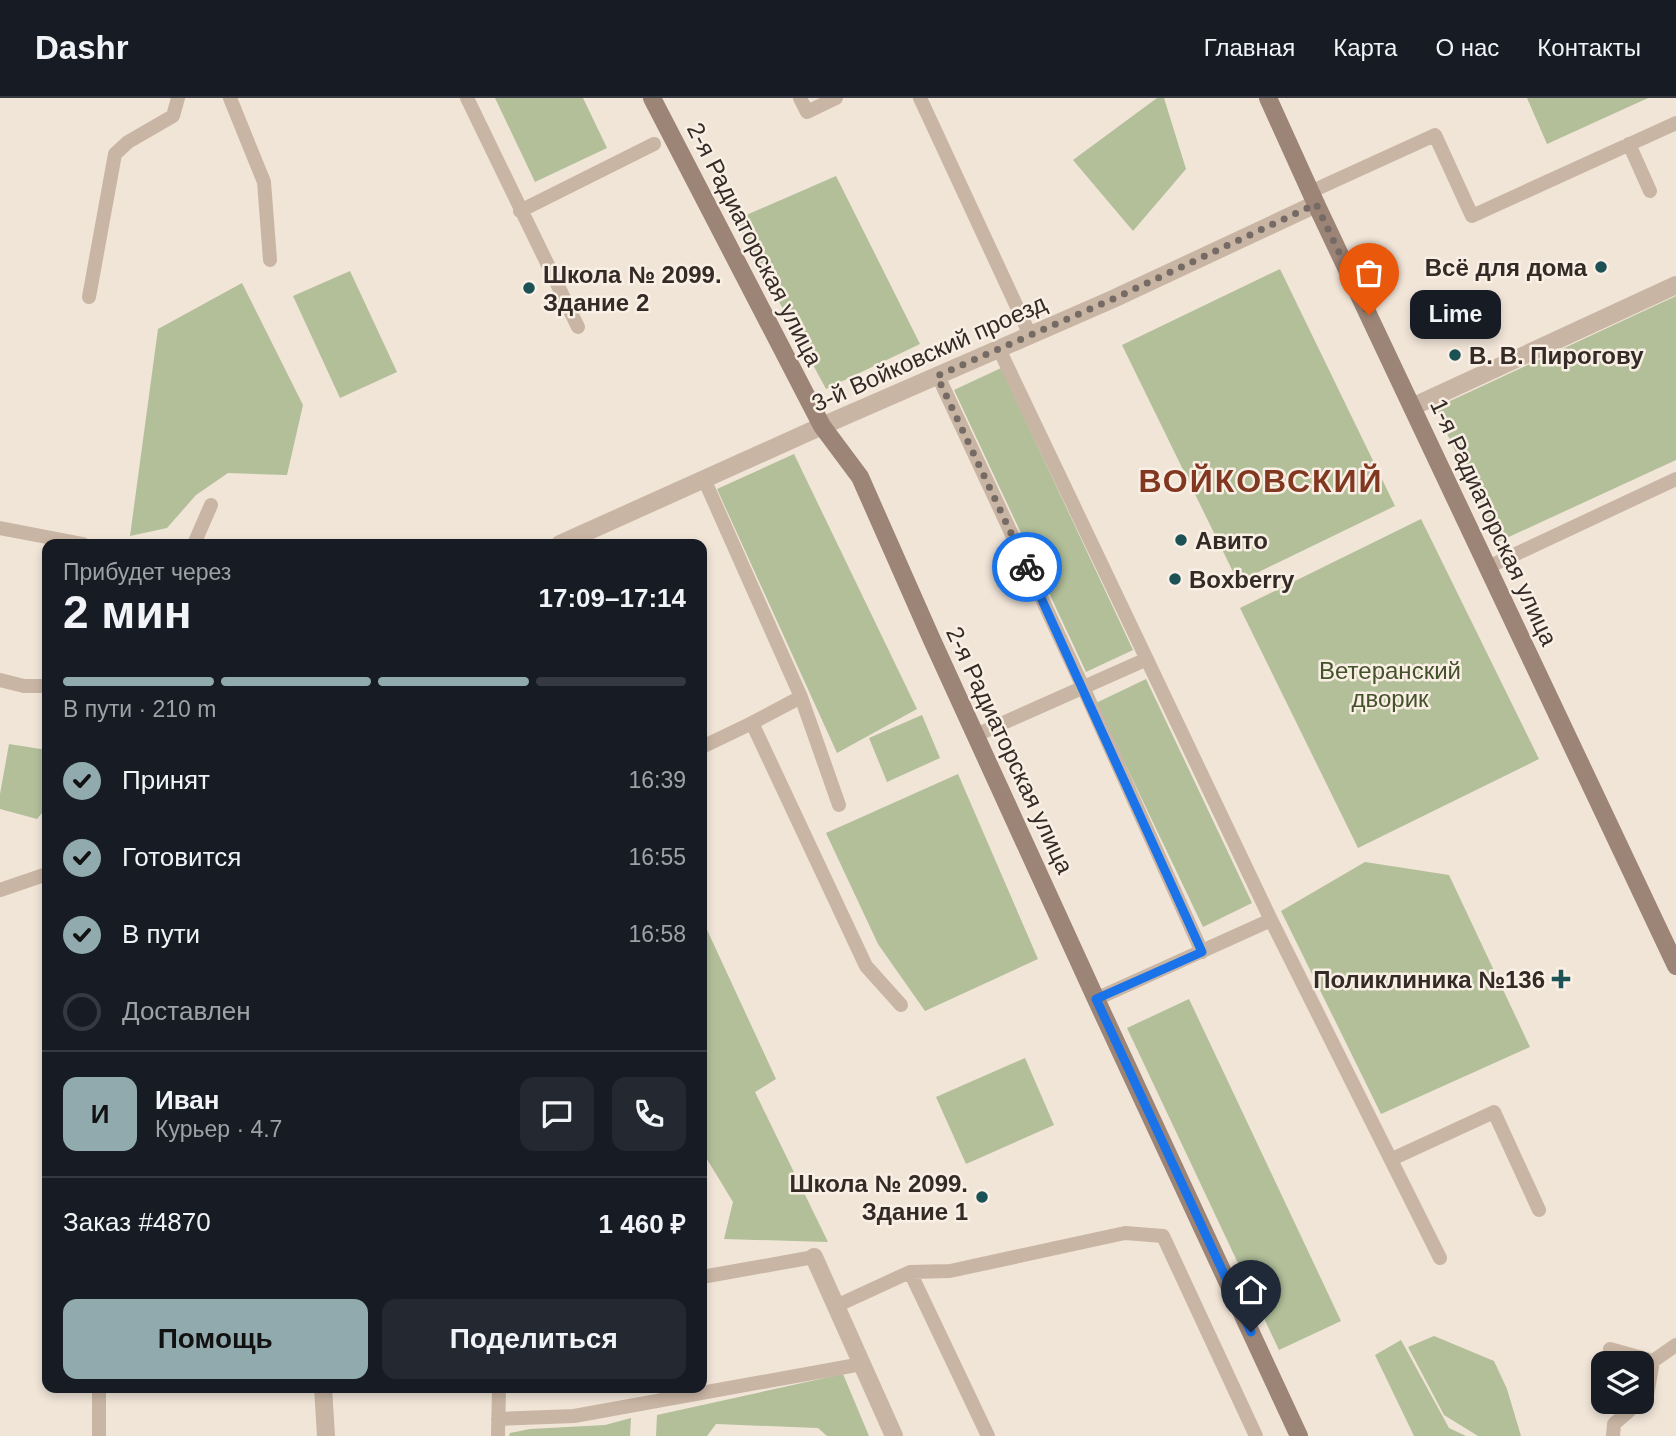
<!DOCTYPE html>
<html lang="ru">
<head>
<meta charset="utf-8">
<style>
	body { margin:0; font-family:Helvetica,sans-serif; background:#242831; color:#f1f3f6; height:100vh; display:flex; flex-direction:column; font-size:26px; white-space:nowrap }
	* { box-sizing:border-box; margin:0 }
	p { font-size:23px; color:#9ea1a6 }
	.icon { flex:none; width:38px; height:38px; fill:none; stroke:currentColor; stroke-width:2; stroke-linecap:round; stroke-linejoin:round }
	.map { position:relative; flex:1; overflow:hidden }
	.panel { position:absolute; left:42px; top:441px; width:665px; height:854px; display:flex; flex-direction:column; background:#171b24; border-radius:14px; box-shadow:0 4px 10px #0003 }
	.panel>* { flex:none }
	.controls { position:absolute; left:1591px; top:1253px; display:grid; gap:14px }
	.controls a { display:grid; place-items:center; width:63px; height:63px; border-radius:14px; background:#171b24; box-shadow:0 4px 10px #0003; font-size:35px }
	.pin { position:absolute; display:grid; place-items:center; width:60px; height:60px; color:#fff; margin:-72px -30px; border-radius:50% 50% 50% 0; rotate:-45deg; box-shadow:0 0 7px #0007 }
	.pin .icon { rotate:45deg }
	.courier { position:absolute; display:grid; place-items:center; width:70px; height:70px; margin:-35px; border:5px solid #1a73e8; border-radius:50%; background:#fff; color:#222; box-shadow:0 2px 9px #0007 }
	.bubble { position:absolute; height:49px; border-radius:14px; background:#171b24; box-shadow:0 4px 10px #0003; font-size:23px; font-weight:700; line-height:49px; text-align:center }
	.headline em { font-style:normal; font-weight:700 }
	.headline div { display:flex; flex-direction:column-reverse }
	.headline { display:flex; align-items:center; justify-content:space-between; height:119px; padding:0 21px }
	h1 { font-size:46px; font-weight:700; line-height:52px }
	.bar { display:grid; grid-template-columns:repeat(4,1fr); gap:10px 7px; align-content:center; height:84px; padding:0 21px }
	.bar i { height:9px; border-radius:5px; background:#363941 }
	.bar .selected { background:#91aaae }
	.bar p { grid-column:span 4 }
	.line { display:flex; align-items:center; gap:18px; padding:0 21px; border-top:2px solid #363941 }
	.line div { flex:1 }
	.round { display:grid; place-items:center; flex:none; width:74px; height:74px; border-radius:14px; background:#242831 }
	ol { padding:0 21px; list-style:none }
	li { display:flex; align-items:center; gap:21px; height:77px }
	li p { margin-inline-start:auto }
	li .icon { padding:7px; border-radius:50%; background:#91aaae; color:#111; stroke-width:4 }
	li:last-child { color:#9ea1a6 }
	li i { width:38px; height:38px; border:4px solid #363941; border-radius:50% }
	.button { display:flex; gap:14px; margin-top:auto; padding:14px 21px }
	.button a { flex:1; height:80px; border-radius:14px; background:#91aaae; color:#111; font-size:28px; font-weight:700; line-height:80px; text-align:center }
	.button a+a { background:#242831; color:#f1f3f6 }
	header { display:flex; align-items:center; gap:42px; box-sizing:border-box; height:98px; padding:0 35px; background:#171b24; border-bottom:2px solid #363941 }
	header strong { font-size:33px }
	nav { display:flex; gap:38px; margin-inline-start:auto; font-size:24px }
	.map>svg:first-child { display:block }
</style>
</head>
<body>
<header>
<strong>Dashr</strong>
<nav><a>Главная</a><a>Карта</a><a>О нас</a><a>Контакты</a></nav>
</header>
<div class="map">
<svg width="1676" height="1338" viewBox="0 0 1676 1338">
	<rect width="100%" height="100%" fill="#f1e5d8"/>
	<path fill="#b2bf99" d="M 495,0 L 583,0 L 607,50 L 535,84 Z
		M 1157,0 L 1164,0 L 1186,71 L 1133,133 L 1073,62 Z
		M 1527,0 L 1648,0 L 1547,46 Z
		M 836,78 L 920,246 L 826,291 L 735,122 Z
		M 1280,171 L 1395,408 L 1238,484 L 1122,247 Z
		M 350,173 L 397,274 L 340,300 L 293,198 Z
		M 242,185 L 303,307 L 287,377 L 228,375 L 196,397 L 167,430 L 130,438 L 158,231 Z
		M 1676,198 L 1676,362 L 1498,444 L 1435,310 Z
		M 1001,270 L 1133,552 L 1086,574 L 954,292 Z
		M 794,356 L 917,611 L 837,655 L 717,391 Z
		M 1421,421 L 1539,661 L 1358,750 L 1240,510 Z
		M 1146,581 L 1252,805 L 1203,829 L 1096,605 Z
		M 922,617 L 940,660 L 887,684 L 869,640 Z
		M 9,646 L 47,652 L 47,709 L 37,721 L 0,711 L 0,696 Z
		M 958,676 L 1038,861 L 925,913 L 878,846 L 826,735 Z
		M 1365,764 L 1449,777 L 1530,949 L 1381,1016 L 1281,813 Z
		M 702,821 L 776,981 L 755,994 L 828,1144 L 724,1141 L 733,1104 L 702,1053 Z
		M 1189,901 L 1341,1223 L 1279,1252 L 1127,930 Z
		M 1025,960 L 1054,1027 L 966,1066 L 936,999 Z
		M 1434,1238 L 1494,1263 L 1507,1291 L 1521,1338 L 1478,1338 L 1444,1317 L 1408,1249 Z
		M 1401,1242 L 1449,1330 L 1466,1338 L 1414,1338 L 1375,1257 Z
		M 843,1276 L 869,1338 L 827,1338 L 818,1330 L 716,1326 L 707,1338 L 656,1338 L 657,1317 Z
		M 631,1320 L 630,1338 L 509,1338 L 510,1335 L 530,1331 L 605,1327 Z"/>
	<g fill="none" stroke-linecap="round" stroke-linejoin="round">
		<path stroke="#c9b5a4" stroke-width="14" d="M 230,0 L 264,84 L 270,162
			M 467,0 L 578,229
			M 800,0 L 807,14 L 836,0
			M 920,0 L 1030,237
			M 1629,46 L 1650,93
			M 1310,94 L 1435,37 L 1472,118 L 1676,25
			M 520,113 L 654,46
			M 89,199 L 115,56 L 128,44 L 173,18 L 178,0
			M 999,251 L 1271,822
			M 938,278 L 1083,589 L 1202,854
			M 704,381 L 801,599 L 752,625 L 866,868 L 901,907
			M 0,430 L 83,446
			M 194,446 L 211,407
			M 1488,469 L 1676,381
			M 0,582 L 24,588 L 47,588
			M 801,599 L 839,707
			M 976,637 L 1147,561
			M 702,649 L 752,625
			M 0,792 L 47,776
			M 1096,901 L 1271,822 L 1440,1160
			M 1392,1061 L 1494,1014 L 1539,1112
			M 910,1174 L 988,1338
			M 702,1179 L 814,1159
			M 836,1208 L 910,1174 L 950,1173 L 1125,1135 L 1163,1138 L 1256,1338
			M 1610,1251 L 1653,1263 L 1647,1297 L 1642,1302
			M 1653,1263 L 1676,1247
			M 99,1290 L 99,1338
			M 498,1321 L 574,1318 L 862,1266
			M 498,1338 L 499,1290
			M 1613,1338 L 1614,1326 L 1639,1304"/>
		<path stroke="#c9b5a4" stroke-width="18" d="M 1412,309 L 1676,187
			M 560,446 L 822,328 L 1113,201 L 1316,106
			M 814,1159 L 894,1338
			M 323,1290 L 326,1338"/>
		<path stroke="#9c8476" stroke-width="18" d="M 652,0 L 822,328 L 860,379 L 932,542 L 1096,901 L 1299,1338
			M 1268,0 L 1316,106 L 1676,868"/>
	</g>
	<g fill="none" stroke-linecap="round" stroke-linejoin="round">
		<path stroke="#766b64" stroke-width="7" stroke-dasharray="0 12.6" d="M 1027,469 L 937,278 L 1113,201 L 1316,106 L 1369,217"/>
		<path stroke="#1a73e8" stroke-width="9" d="M 1027,469 L 1202,854 L 1096,901 L 1251,1234"/>
	</g>
	<g fill="#1c5155" stroke="#f9efe4" stroke-width="2.5">
		<circle cx="1601" cy="169" r="7"/>
		<circle cx="529" cy="190" r="7"/>
		<circle cx="1455" cy="257" r="7"/>
		<circle cx="1181" cy="442" r="7"/>
		<circle cx="1175" cy="481" r="7"/>
		<path d="M1557.5 870.5h7v7h7v7h-7v7h-7v-7h-7v-7h7z"/>
		<circle cx="982" cy="1099" r="7"/>
	</g>
	<g text-anchor="middle" dominant-baseline="central" stroke-width="5" stroke-linejoin="round" paint-order="stroke">
		<g font-size="24" fill="#342a26" stroke="#f9efe4">
			<text transform="translate(755 146) rotate(63)">2-я Радиаторская улица</text>
			<text transform="translate(929 255) rotate(-24)">3-й Войковский проезд</text>
			<text transform="translate(1494 424) rotate(65)">1-я Радиаторская улица</text>
			<text transform="translate(1010 652) rotate(65)">2-я Радиаторская улица</text>
		</g>
		<g font-size="24" font-weight="bold" fill="#342a26" stroke="#f9efe4" text-anchor="start">
			<text x="1587" y="169" text-anchor="end">Всё для дома</text>
			<text x="543" y="176">Школа № 2099.<tspan x="543" dy="28">Здание 2</tspan></text>
			<text x="1469" y="257">В. В. Пирогову</text>
			<text x="1195" y="442">Авито</text>
			<text x="1189" y="481">Boxberry</text>
			<text x="1545" y="881" text-anchor="end">Поликлиника №136</text>
			<text x="968" y="1085" text-anchor="end">Школа № 2099.<tspan x="968" dy="28">Здание 1</tspan></text>
		</g>
		<g font-size="24" fill="#43522a" stroke="#f9efe4">
			<text x="1390" y="572">Ветеранский<tspan x="1390" dy="28">дворик</tspan></text>
		</g>
		<g font-size="32" font-weight="bold" letter-spacing="2" fill="#823720" stroke="#f9efe4">
			<text x="1261" y="383">ВОЙКОВСКИЙ</text>
		</g>
	</g>
</svg>
<div class="controls">
<a><svg class="icon" aria-label="layers" viewBox="0 0 24 24"><path d="M12 4l9 5-9 5-9-5zM3 14l9 5 9-5"/></svg></a>
</div>
<div class="pin" style="left:1369px;top:217px;background:#ea580c"><svg class="icon" aria-label="bag" viewBox="0 0 24 24"><path d="M5 8h14l-1 12H6zM9 8a3 3 0 0 1 6 0"/></svg></div>
<div class="pin" style="left:1251px;top:1234px;background:#1f2937"><svg class="icon" aria-label="home" viewBox="0 0 24 24"><path d="M3 11l9-7 9 7M6 9v11h12V9"/></svg></div>
<div class="courier" style="left:1027px;top:469px"><svg class="icon" aria-label="bike" viewBox="0 0 24 24"><circle cx="6" cy="16" r="4"/><circle cx="18" cy="16" r="4"/><path d="M6 16l4-8h5l3 8M10 8l3 8H6M13 5h3"/></svg></div>
<div class="bubble" style="left:1410px;top:192px;width:91px">Lime</div>
<section class="panel">
<div class="headline"><div><h1>2 мин</h1><p>Прибудет через</p></div><em>17:09–17:14</em></div>
<div class="bar"><i class="selected"></i><i class="selected"></i><i class="selected"></i><i></i><p>В пути · 210 m</p></div>
<ol>
<li><svg class="icon" aria-label="check" viewBox="0 0 24 24"><path d="M5 12l5 5 9-10"/></svg>Принят<p>16:39</p></li>
<li><svg class="icon" aria-label="check" viewBox="0 0 24 24"><path d="M5 12l5 5 9-10"/></svg>Готовится<p>16:55</p></li>
<li><svg class="icon" aria-label="check" viewBox="0 0 24 24"><path d="M5 12l5 5 9-10"/></svg>В пути<p>16:58</p></li>
<li><i></i>Доставлен</li>
</ol>
<div class="line" style="height:126px"><b class="round" style="background:#91aaae;color:#111">И</b><div><b>Иван</b><p>Курьер · 4.7</p></div><a class="round"><svg class="icon" aria-label="chat" viewBox="0 0 24 24"><path d="M4 5h16v11H9l-5 4z"/></svg></a><a class="round"><svg class="icon" aria-label="phone" viewBox="0 0 24 24"><path d="M5 4h4l2 5-3 2q2 4 5 5l2-3 5 2v4C11 20 4 13 5 4z"/></svg></a></div>
<div class="line" style="height:91px"><div>Заказ #4870</div><b>1 460 ₽</b></div>
<div class="button"><a>Помощь</a><a>Поделиться</a></div>
</section>
</div>
</body>
</html>
